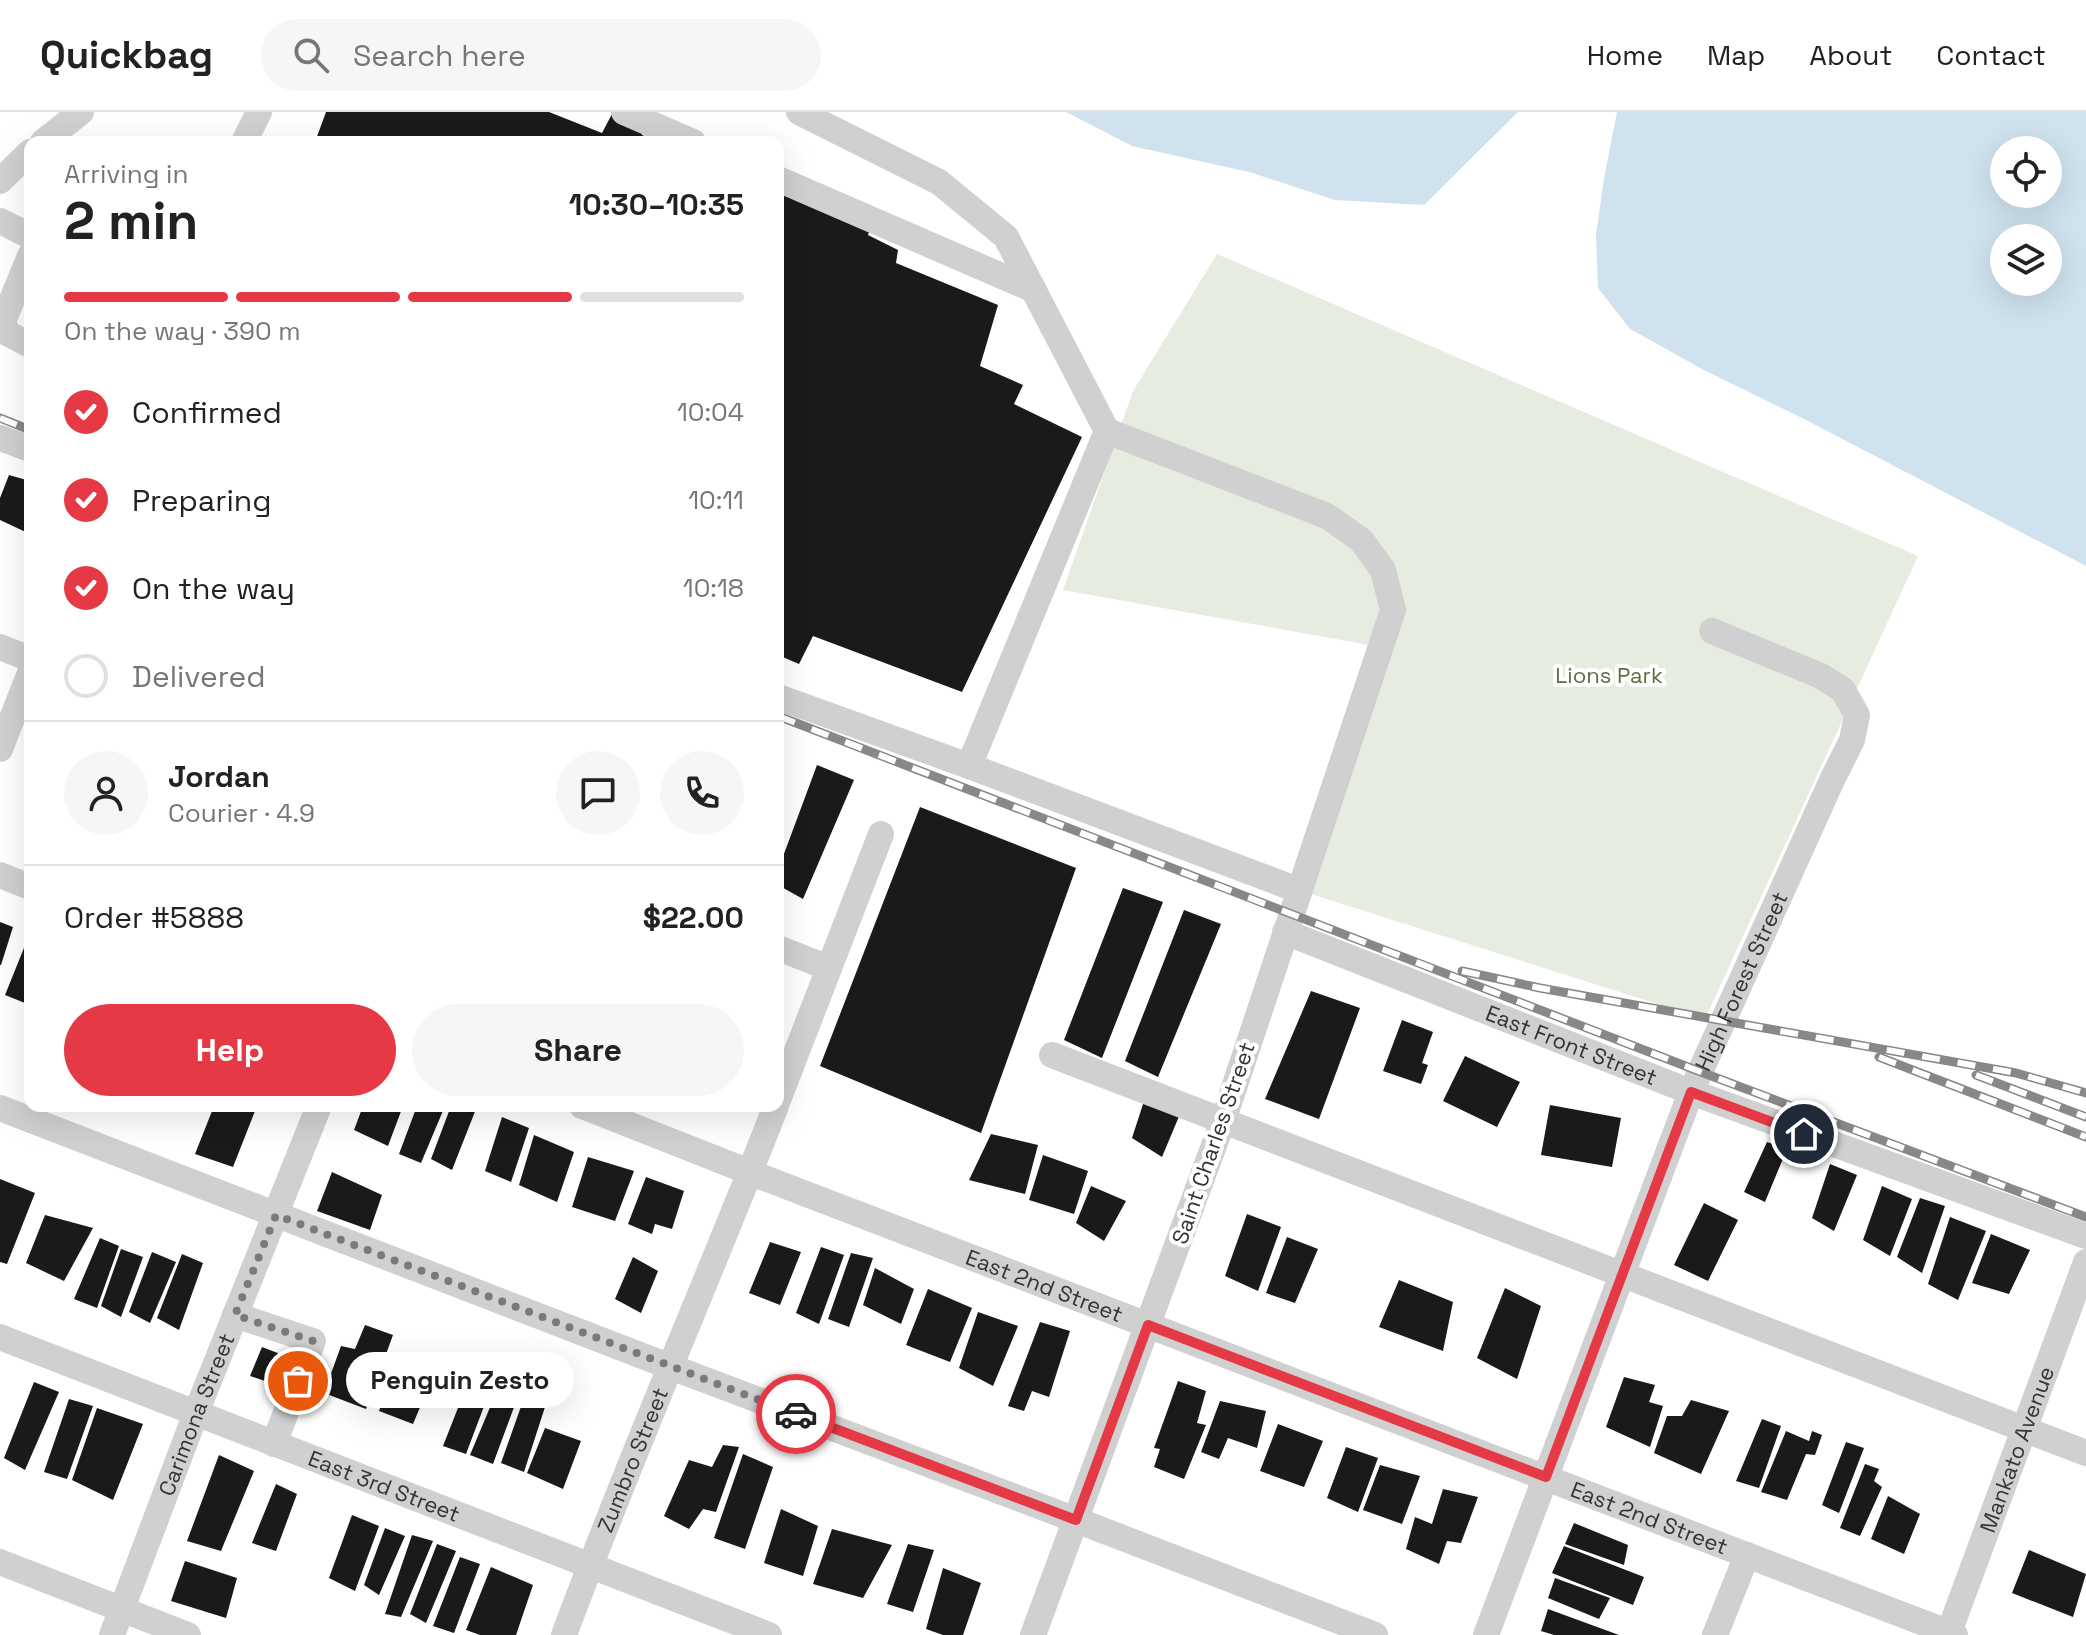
<!DOCTYPE html>
<html lang="en">
<head>
<meta charset="utf-8">
<style>
	body { margin:0; font-family:"Space Grotesk",sans-serif; background:#f6f6f6; color:#222; height:100vh; display:flex; flex-direction:column; font-size:30px; white-space:nowrap }
	* { box-sizing:border-box; margin:0 }
	p { font-size:26px; color:#767676 }
	.icon { flex:none; width:44px; height:44px; fill:none; stroke:currentColor; stroke-width:2; stroke-linecap:round; stroke-linejoin:round }
	.map { position:relative; flex:1; overflow:hidden }
	.details { position:absolute; left:24px; top:24px; width:760px; height:976px; display:flex; flex-direction:column; background:#fff; border-radius:16px; box-shadow:0 8px 32px #0002 }
	.details>* { flex:none }
	.fabs { position:absolute; left:1990px; top:24px; display:grid; gap:16px }
	.fabs a { display:grid; place-items:center; width:72px; height:72px; border-radius:50%; background:#fff; box-shadow:0 8px 32px #0002; font-size:40px }
	.pin { position:absolute; display:grid; place-items:center; width:68px; height:68px; color:#fff; margin:-34px; border:4px solid #fff; border-radius:50%; box-shadow:0 2px 8px #0007 }
	.courier { position:absolute; display:grid; place-items:center; width:80px; height:80px; margin:-40px; border:6px solid #e63946; border-radius:50%; background:#fff; color:#222; box-shadow:0 2px 10px #0007 }
	.bubble { position:absolute; height:56px; border-radius:28px; background:#fff; box-shadow:0 8px 32px #0002; font-size:26px; font-weight:700; line-height:56px; text-align:center }
	.summary em { font-style:normal; font-weight:700 }
	.summary div { display:flex; flex-direction:column-reverse }
	.summary { display:flex; align-items:center; justify-content:space-between; height:136px; padding:0 40px }
	h1 { font-size:52px; font-weight:700; line-height:60px }
	.bar { display:grid; grid-template-columns:repeat(4,1fr); gap:12px 8px; align-content:center; height:96px; padding:0 40px }
	.bar i { height:10px; border-radius:6px; background:#e0e0e0 }
	.bar .current { background:#e63946 }
	.bar p { grid-column:span 4 }
	.line { display:flex; align-items:center; gap:20px; padding:0 40px; border-top:2px solid #e0e0e0 }
	.line div { flex:1 }
	.round { display:grid; place-items:center; flex:none; width:84px; height:84px; border-radius:42px; background:#f6f6f6 }
	ol { padding:0 40px; list-style:none }
	li { display:flex; align-items:center; gap:24px; height:88px }
	li p { margin-inline-start:auto }
	li .icon { padding:8px; border-radius:50%; background:#e63946; color:#fff; stroke-width:4 }
	li:last-child { color:#767676 }
	li i { width:44px; height:44px; border:4px solid #e0e0e0; border-radius:50% }
	.action { display:flex; gap:16px; margin-top:auto; padding:16px 40px }
	.action a { flex:1; height:92px; border-radius:48px; background:#e63946; color:#fff; font-size:32px; font-weight:700; line-height:92px; text-align:center }
	.action a+a { background:#f6f6f6; color:#222 }
	header { display:flex; align-items:center; gap:48px; box-sizing:border-box; height:112px; padding:0 40px; background:#fff; border-bottom:2px solid #e0e0e0 }
	header strong { font-size:38px }
	nav { display:flex; gap:44px; margin-inline-start:auto; font-size:28px }
	.search { width:560px; height:72px; background:#f6f6f6; display:flex; align-items:center; gap:20px; box-sizing:border-box; padding:0 28px; border-radius:44px; color:#767676; font-size:30px }
	.map>svg:first-child { display:block }
</style>
</head>
<body>
<header>
<strong>Quickbag</strong>
<div class="search"><svg class="icon" aria-label="search" viewBox="0 0 24 24"><circle cx="10" cy="10" r="6"/><path d="M15 15l6 6"/></svg>Search here</div>
<nav><a>Home</a><a>Map</a><a>About</a><a>Contact</a></nav>
</header>
<div class="map">
<svg width="2086" height="1523" viewBox="0 0 2086 1523">
	<rect width="100%" height="100%" fill="#fff"/>
	<path fill="#e6ecdf" d="M 1217,142 L 1918,444 L 1705,907 L 1298,778 L 1380,535 L 1063,478 L 1133,279 Z"/>
	<path fill="#cfe2ee" fill-rule="evenodd" d="M 1066,0 L 1518,0 L 1424,93 L 1335,88 L 1249,60 L 1132,34 Z
		M 1617,0 L 2086,0 L 2086,454 L 1806,308 L 1702,257 L 1630,217 L 1598,176 L 1596,123 L 1604,66 ZM 2004,38 L 2048,38 L 2048,82 L 2004,82 ZM 2004,126 L 2048,126 L 2048,170 L 2004,170 Z"/>
	<path fill="#1a1a1a" d="M 326,0 L 549,0 L 602,21 L 613,0 L 642,10 L 642,23 L 661,30 L 315,30 Z
		M 778,73 L 873,108 L 868,123 L 898,138 L 896,151 L 998,193 L 980,254 L 1023,273 L 1014,292 L 1082,325 L 962,580 L 813,524 L 799,552 L 778,543 Z
		M 9,363 L 30,369 L 30,422 L 0,408 L 0,386 Z
		M 817,653 L 854,668 L 803,787 L 778,773 L 778,758 Z
		M 920,695 L 1076,756 L 981,1021 L 820,954 Z
		M 1123,776 L 1163,790 L 1102,946 L 1064,928 Z
		M 1184,798 L 1221,812 L 1158,965 L 1125,949 Z
		M 0,810 L 13,815 L 1,853 L 0,853 Z
		M 30,821 L 30,893 L 5,883 Z
		M 1311,879 L 1360,896 L 1319,1007 L 1265,987 Z
		M 1402,908 L 1433,920 L 1422,951 L 1428,953 L 1421,972 L 1383,959 Z
		M 1465,944 L 1520,970 L 1497,1015 L 1443,989 Z
		M 1144,989 L 1180,1002 L 1162,1045 L 1132,1026 Z
		M 1550,993 L 1621,1006 L 1612,1055 L 1541,1043 Z
		M 214,994 L 257,994 L 233,1055 L 195,1042 Z
		M 363,994 L 403,994 L 388,1034 L 354,1018 Z
		M 417,994 L 445,994 L 421,1051 L 399,1042 Z
		M 451,994 L 470,994 L 476,997 L 452,1058 L 431,1047 Z
		M 502,1005 L 529,1016 L 511,1070 L 485,1059 Z
		M 991,1022 L 1038,1033 L 1025,1082 L 969,1068 Z
		M 534,1023 L 574,1040 L 557,1090 L 519,1073 Z
		M 1767,1030 L 1787,1037 L 1765,1090 L 1744,1080 Z
		M 1043,1043 L 1088,1059 L 1074,1102 L 1029,1088 Z
		M 588,1045 L 634,1059 L 615,1109 L 572,1095 Z
		M 1830,1052 L 1857,1063 L 1834,1119 L 1812,1106 Z
		M 332,1060 L 382,1083 L 370,1118 L 317,1099 Z
		M 646,1065 L 684,1079 L 672,1117 L 655,1112 L 652,1122 L 628,1112 Z
		M 0,1067 L 35,1081 L 7,1152 L 0,1150 Z
		M 1091,1074 L 1126,1089 L 1104,1129 L 1076,1111 Z
		M 1882,1074 L 1912,1087 L 1890,1144 L 1863,1128 Z
		M 1920,1086 L 1945,1094 L 1922,1161 L 1897,1145 Z
		M 1704,1091 L 1738,1108 L 1708,1169 L 1674,1153 Z
		M 1247,1102 L 1281,1115 L 1258,1179 L 1225,1164 Z
		M 45,1103 L 93,1116 L 64,1169 L 26,1151 Z
		M 1950,1105 L 1986,1119 L 1958,1188 L 1928,1172 Z
		M 1991,1122 L 2030,1138 L 2009,1182 L 1972,1171 Z
		M 1287,1125 L 1318,1137 L 1295,1191 L 1266,1181 Z
		M 100,1126 L 119,1134 L 97,1196 L 74,1187 Z
		M 770,1130 L 801,1140 L 780,1193 L 749,1181 Z
		M 821,1135 L 844,1143 L 819,1212 L 796,1201 Z
		M 121,1137 L 143,1145 L 121,1205 L 101,1194 Z
		M 152,1140 L 176,1150 L 150,1211 L 129,1200 Z
		M 851,1141 L 873,1146 L 849,1215 L 828,1207 Z
		M 182,1142 L 203,1151 L 179,1218 L 157,1206 Z
		M 633,1145 L 658,1159 L 641,1201 L 615,1187 Z
		M 875,1156 L 914,1177 L 901,1212 L 863,1193 Z
		M 1399,1168 L 1453,1190 L 1443,1239 L 1379,1215 Z
		M 1505,1176 L 1541,1194 L 1517,1267 L 1477,1246 Z
		M 928,1177 L 972,1196 L 950,1250 L 906,1233 Z
		M 978,1200 L 1018,1214 L 993,1274 L 959,1256 Z
		M 1040,1210 L 1070,1219 L 1049,1285 L 1032,1279 L 1024,1299 L 1008,1294 Z
		M 365,1213 L 393,1223 L 366,1297 L 324,1281 L 341,1234 L 355,1237 Z
		M 262,1235 L 288,1245 L 277,1273 L 250,1264 Z
		M 398,1247 L 435,1260 L 413,1312 L 379,1299 Z
		M 1624,1265 L 1655,1273 L 1649,1290 L 1663,1294 L 1650,1335 L 1606,1315 Z
		M 1178,1269 L 1206,1279 L 1197,1311 L 1206,1313 L 1184,1367 L 1154,1355 L 1160,1337 L 1154,1336 Z
		M 34,1270 L 59,1280 L 25,1358 L 4,1346 Z
		M 467,1273 L 489,1281 L 466,1342 L 443,1334 Z
		M 496,1281 L 517,1287 L 493,1352 L 470,1343 Z
		M 524,1286 L 545,1295 L 524,1360 L 501,1351 Z
		M 69,1287 L 93,1294 L 67,1367 L 44,1360 Z
		M 1691,1288 L 1729,1299 L 1701,1362 L 1654,1341 L 1667,1304 L 1682,1304 Z
		M 1220,1289 L 1266,1299 L 1257,1336 L 1228,1326 L 1219,1347 L 1201,1340 Z
		M 97,1296 L 143,1312 L 113,1388 L 72,1368 Z
		M 1762,1307 L 1781,1314 L 1759,1376 L 1736,1369 Z
		M 1278,1312 L 1323,1329 L 1304,1375 L 1260,1359 Z
		M 545,1316 L 581,1329 L 563,1377 L 527,1361 Z
		M 1786,1319 L 1809,1329 L 1812,1319 L 1822,1323 L 1815,1343 L 1806,1342 L 1787,1388 L 1761,1380 Z
		M 1846,1330 L 1864,1336 L 1839,1401 L 1822,1393 Z
		M 723,1333 L 739,1335 L 716,1400 L 703,1397 L 689,1417 L 664,1404 L 689,1348 L 712,1355 Z
		M 1346,1335 L 1378,1346 L 1358,1400 L 1327,1386 Z
		M 743,1342 L 773,1355 L 745,1437 L 714,1426 Z
		M 219,1343 L 254,1359 L 221,1439 L 187,1429 Z
		M 1865,1352 L 1879,1357 L 1874,1369 L 1882,1375 L 1860,1424 L 1840,1416 Z
		M 1380,1353 L 1420,1364 L 1402,1412 L 1363,1398 Z
		M 276,1372 L 297,1382 L 276,1439 L 252,1431 Z
		M 1443,1377 L 1478,1385 L 1461,1431 L 1447,1429 L 1439,1452 L 1406,1437 L 1415,1405 L 1432,1412 Z
		M 1888,1384 L 1920,1402 L 1904,1442 L 1871,1427 Z
		M 781,1397 L 818,1414 L 803,1464 L 764,1451 Z
		M 352,1403 L 379,1414 L 355,1479 L 329,1466 Z
		M 1574,1411 L 1628,1433 L 1624,1453 L 1565,1432 Z
		M 385,1416 L 405,1424 L 379,1483 L 364,1473 Z
		M 832,1417 L 892,1433 L 863,1486 L 813,1472 Z
		M 412,1423 L 433,1429 L 401,1505 L 385,1502 Z
		M 437,1432 L 456,1439 L 426,1511 L 410,1502 Z
		M 908,1432 L 934,1438 L 913,1500 L 887,1492 Z
		M 1564,1434 L 1644,1465 L 1633,1493 L 1552,1461 Z
		M 2029,1438 L 2086,1462 L 2073,1505 L 2012,1481 Z
		M 460,1445 L 480,1452 L 454,1521 L 433,1514 Z
		M 185,1449 L 237,1466 L 226,1506 L 171,1489 Z
		M 491,1455 L 533,1473 L 516,1523 L 480,1523 L 466,1518 Z
		M 943,1456 L 981,1471 L 963,1523 L 943,1523 L 926,1517 Z
		M 1555,1466 L 1610,1486 L 1599,1507 L 1548,1486 Z
		M 1548,1497 L 1619,1523 L 1554,1523 L 1541,1519 Z"/>
	<g fill="none" stroke-linecap="round" stroke-linejoin="round">
		<g stroke="#d0d0d0" stroke-width="26">
			<path d="M 624,0 L 693,30"/>
			<path d="M 799,0 L 939,70 L 1006,125 L 1107,319 L 1327,404 L 1361,428 L 1383,458 L 1393,498 L 1223,1009 L 1033,1523"/>
			<path d="M 43,30 L 81,0"/>
			<path d="M 244,30 L 259,0"/>
			<path d="M 778,67 L 1034,178"/>
			<path d="M 0,69 L 30,40"/>
			<path d="M 0,109 L 30,124"/>
			<path d="M 30,144 L 4,207 L 5,220 L 30,233"/>
			<path d="M 0,326 L 30,337"/>
			<path d="M 0,535 L 30,547"/>
			<path d="M 778,585 L 969,654 L 1298,778"/>
			<path d="M 0,637 L 30,561"/>
			<path d="M 969,654 L 1107,319"/>
			<path d="M 0,763 L 30,775"/>
			<path id="s1" d="M 1285,820 L 1691,980 L 2086,1124"/>
			<path d="M 778,836 L 829,856"/>
			<path d="M 1052,943 L 2086,1341"/>
			<path d="M 778,988 L 881,722"/>
			<path id="s2" d="M 582,994 L 775,1070 L 1955,1523"/>
			<path d="M 0,996 L 671,1255 L 1076,1408 L 1375,1523"/>
			<path d="M 235,1203 L 313,1229 L 274,1332"/>
			<path id="s3" d="M 0,1225 L 769,1523"/>
			<path d="M 0,1450 L 188,1523"/>
			<path id="s4" d="M 112,1523 L 196,1301 L 319,994"/>
			<path id="s5" d="M 564,1523 C 630,1345 707,1171 776,994"/>
			<path id="s6" d="M 1486,1523 L 1691,980 L 1832,668 L 1852,628 L 1857,603 L 1843,578 L 1821,564 L 1712,519"/>
			<path d="M 1715,1523 L 1747,1443"/>
			<path id="s7" d="M 1948,1523 L 2086,1150"/>
		</g>
		<g stroke="#888" stroke-width="9">
			<path id="rail" d="M 0,306 L 30,318
				M 778,604 L 1701,960 L 2086,1105
				M 1462,859 L 1540,876 L 2016,961 L 2086,981
				M 1879,945 L 2086,1025
				M 1976,963 L 2086,1005"/>
		</g>
		<use href="#rail" stroke="#fff" stroke-width="6" stroke-dasharray="18" stroke-linecap="butt"/>
	</g>
	<g fill="none" stroke-linecap="round" stroke-linejoin="round">
		<path stroke="#7a7a7a" stroke-width="8" stroke-dasharray="0 14.4" d="M 298,1269 L 313,1229 L 235,1203 L 276,1103 L 796,1302"/>
		<path stroke="#e63946" stroke-width="10" d="M 796,1302 L 1076,1408 L 1148,1213 L 1546,1365 L 1691,980 L 1804,1022"/>
	</g>
	<g text-anchor="middle" dominant-baseline="central" stroke-width="8" stroke-linejoin="round" paint-order="stroke">
		<g font-size="22" fill="#56703f" stroke="#fff">
			<text x="1609" y="563">Lions Park</text>
		</g>
		<g font-size="22" fill="#333" stroke="#fff">
			<text stroke="none"><textPath href="#s6" startOffset="702">High Forest Street</textPath></text>
			<text stroke="none"><textPath href="#s1" startOffset="308">East Front Street</textPath></text>
			<text transform="translate(1213 1031) rotate(-71)">Saint Charles Street</text>
			<text stroke="none"><textPath href="#s2" startOffset="496">East 2nd Street</textPath></text>
			<text stroke="none"><textPath href="#s4" startOffset="236">Carimona Street</textPath></text>
			<text stroke="none"><textPath href="#s7" startOffset="198">Mankato Avenue</textPath></text>
			<text stroke="none"><textPath href="#s5" startOffset="188">Zumbro Street</textPath></text>
			<text stroke="none"><textPath href="#s3" startOffset="412">East 3rd Street</textPath></text>
			<text stroke="none"><textPath href="#s2" startOffset="1144">East 2nd Street</textPath></text>
		</g>
	</g>
</svg>
<div class="fabs">
<a><svg class="icon" aria-label="locate" viewBox="0 0 24 24"><circle cx="12" cy="12" r="6"/><path d="M12 2v4M12 18v4M2 12h4M18 12h4"/></svg></a>
<a><svg class="icon" aria-label="layers" viewBox="0 0 24 24"><path d="M12 4l9 5-9 5-9-5zM3 14l9 5 9-5"/></svg></a>
</div>
<div class="pin" style="left:298px;top:1269px;background:#ea580c"><svg class="icon" aria-label="bag" viewBox="0 0 24 24"><path d="M5 8h14l-1 12H6zM9 8a3 3 0 0 1 6 0"/></svg></div>
<div class="pin" style="left:1804px;top:1022px;background:#1f2937"><svg class="icon" aria-label="home" viewBox="0 0 24 24"><path d="M3 11l9-7 9 7M6 9v11h12V9"/></svg></div>
<div class="courier" style="left:796px;top:1302px"><svg class="icon" aria-label="car" viewBox="0 0 24 24"><path d="M5 17H2v-5l4-1 3-4h7l3 4 3 1v5h-3M9 17h6M6 11h13"/><circle cx="7" cy="17" r="2"/><circle cx="17" cy="17" r="2"/></svg></div>
<div class="bubble" style="left:346px;top:1240px;width:228px">Penguin Zesto</div>
<section class="details">
<div class="summary"><div><h1>2 min</h1><p>Arriving in</p></div><em>10:30–10:35</em></div>
<div class="bar"><i class="current"></i><i class="current"></i><i class="current"></i><i></i><p>On the way · 390 m</p></div>
<ol>
<li><svg class="icon" aria-label="check" viewBox="0 0 24 24"><path d="M5 12l5 5 9-10"/></svg>Confirmed<p>10:04</p></li>
<li><svg class="icon" aria-label="check" viewBox="0 0 24 24"><path d="M5 12l5 5 9-10"/></svg>Preparing<p>10:11</p></li>
<li><svg class="icon" aria-label="check" viewBox="0 0 24 24"><path d="M5 12l5 5 9-10"/></svg>On the way<p>10:18</p></li>
<li><i></i>Delivered</li>
</ol>
<div class="line" style="height:144px"><a class="round"><svg class="icon" aria-label="person" viewBox="0 0 24 24"><circle cx="12" cy="8" r="4"/><path d="M4 21q1-7 8-7t8 7"/></svg></a><div><b>Jordan</b><p>Courier · 4.9</p></div><a class="round"><svg class="icon" aria-label="chat" viewBox="0 0 24 24"><path d="M4 5h16v11H9l-5 4z"/></svg></a><a class="round"><svg class="icon" aria-label="phone" viewBox="0 0 24 24"><path d="M5 4h4l2 5-3 2q2 4 5 5l2-3 5 2v4C11 20 4 13 5 4z"/></svg></a></div>
<div class="line" style="height:104px"><div>Order #5888</div><b>$22.00</b></div>
<div class="action"><a>Help</a><a>Share</a></div>
</section>
</div>
</body>
</html>
